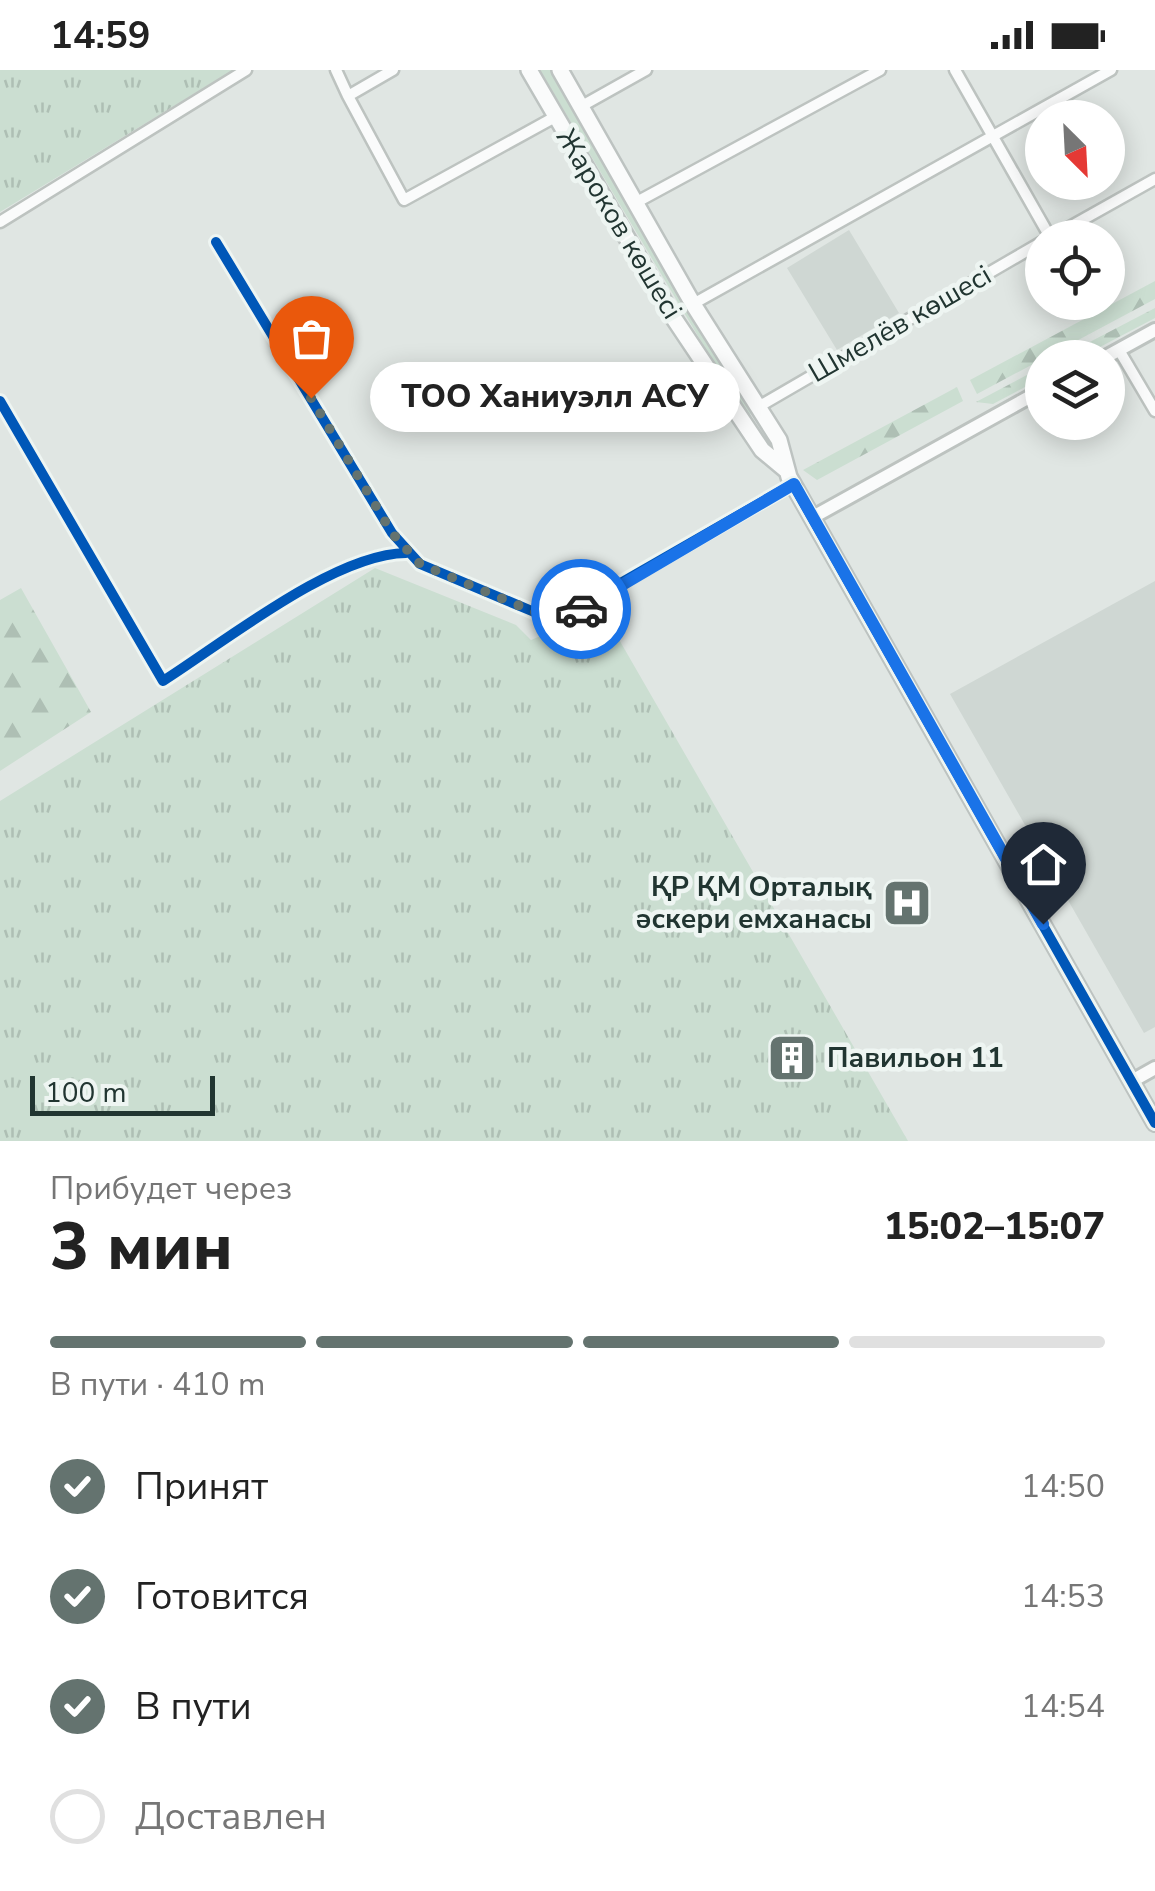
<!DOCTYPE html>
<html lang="ru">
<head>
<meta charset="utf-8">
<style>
	body { margin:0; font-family:"Nunito Sans",sans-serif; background:#f2f2f2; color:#222; height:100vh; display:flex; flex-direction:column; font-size:38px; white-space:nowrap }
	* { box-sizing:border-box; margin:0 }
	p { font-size:32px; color:#767676 }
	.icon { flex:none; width:55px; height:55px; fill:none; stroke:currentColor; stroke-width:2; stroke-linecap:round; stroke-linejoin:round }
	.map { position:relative; height:1071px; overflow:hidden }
	.sheet { display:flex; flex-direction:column; background:#fff; flex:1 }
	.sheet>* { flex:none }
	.needle { width:65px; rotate:156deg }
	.tools { position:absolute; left:1025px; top:30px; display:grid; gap:20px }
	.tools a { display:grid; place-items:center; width:100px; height:100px; border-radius:50%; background:#fff; box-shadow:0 5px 25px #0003; font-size:50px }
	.scale { position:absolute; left:30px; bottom:25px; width:185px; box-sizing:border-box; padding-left:10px; border:5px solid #213531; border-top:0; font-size:28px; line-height:35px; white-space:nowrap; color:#213531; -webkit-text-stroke:8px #eef5f2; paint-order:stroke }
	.pin { position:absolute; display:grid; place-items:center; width:85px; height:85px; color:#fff; margin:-102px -42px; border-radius:50% 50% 50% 0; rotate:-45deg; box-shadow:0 0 10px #0007 }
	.pin .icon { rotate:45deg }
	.courier { position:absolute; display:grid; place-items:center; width:100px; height:100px; margin:-50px; border:8px solid #1a73e8; border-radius:50%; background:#fff; color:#222; box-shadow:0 2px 12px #0007 }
	.bubble { position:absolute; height:70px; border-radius:35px; background:#fff; box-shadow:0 5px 25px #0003; font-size:32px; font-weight:800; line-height:70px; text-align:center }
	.headline em { font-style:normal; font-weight:800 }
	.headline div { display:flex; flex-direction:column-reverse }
	.headline { display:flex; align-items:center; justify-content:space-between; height:170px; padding:0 50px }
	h1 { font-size:65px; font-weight:800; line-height:75px }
	.bar { display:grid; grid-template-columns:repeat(4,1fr); gap:15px 10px; align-content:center; height:120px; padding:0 50px }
	.bar i { height:12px; border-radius:8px; background:#e0e0e0 }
	.bar .selected { background:#64736f }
	.bar p { grid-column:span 4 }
	ol { padding:0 50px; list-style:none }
	li { display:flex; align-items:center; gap:30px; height:110px }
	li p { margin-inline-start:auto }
	li .icon { padding:10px; border-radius:50%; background:#64736f; color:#fff; stroke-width:4 }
	li:last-child { color:#767676 }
	li i { width:55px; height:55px; border:5px solid #e0e0e0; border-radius:50% }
	.status { display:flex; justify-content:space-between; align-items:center; height:70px; padding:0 50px; background:#fff; direction:ltr }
	.status svg { height:28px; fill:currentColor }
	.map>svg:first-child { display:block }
</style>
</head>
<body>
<div class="status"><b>14:59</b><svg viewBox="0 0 49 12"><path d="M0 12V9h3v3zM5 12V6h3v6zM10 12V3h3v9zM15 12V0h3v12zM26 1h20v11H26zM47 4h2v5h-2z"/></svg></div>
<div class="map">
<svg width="1155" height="1071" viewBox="0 0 1155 1071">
	<defs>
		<pattern id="forest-firs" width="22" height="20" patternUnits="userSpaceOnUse" patternTransform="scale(2.5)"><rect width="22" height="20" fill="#cbded1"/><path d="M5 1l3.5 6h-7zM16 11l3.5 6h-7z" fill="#aebfb4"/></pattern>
		<pattern id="park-tufts" width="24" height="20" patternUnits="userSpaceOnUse" patternTransform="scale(2.5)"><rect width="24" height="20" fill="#cbded1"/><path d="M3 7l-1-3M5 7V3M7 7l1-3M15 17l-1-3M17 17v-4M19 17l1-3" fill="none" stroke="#aebfb4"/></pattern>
	</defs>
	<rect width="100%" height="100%" fill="#e0e6e3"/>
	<path fill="#cfd7d3" d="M 849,160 L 899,243 L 837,280 L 787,198 Z
		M 1155,511 L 1155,957 L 1144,963 L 950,624 Z"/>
	<path fill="#cbded1" d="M 540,0 L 553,0 L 751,344 L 746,347 Z"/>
	<path fill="url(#forest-firs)" d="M 1155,211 L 1155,229 L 977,324 L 970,310 Z
		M 1155,238 L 1155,248 L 1081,287 L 1061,287 Z
		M 1042,297 L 1042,308 L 993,334 L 976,332 Z
		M 957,317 L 963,331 L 817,410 L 803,400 Z
		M 21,518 L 91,642 L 0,701 L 0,530 Z"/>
	<path fill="url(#park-tufts)" d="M 0,0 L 233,0 L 0,142 Z
		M 375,498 L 516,555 L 531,570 L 602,540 L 908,1071 L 0,1071 L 0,731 Z"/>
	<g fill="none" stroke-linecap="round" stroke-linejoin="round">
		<g stroke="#bdc3c0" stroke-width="15">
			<path id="minor" d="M 336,0 L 348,26 L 393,0
				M 955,0 L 1050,167
				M 348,26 L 404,130 L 555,47
				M 580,37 L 646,0
				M 635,133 L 880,0
				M 0,152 L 246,0
				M 1050,168 L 1155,109
				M 216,172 L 392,463 L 420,494 L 539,544 L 563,546 L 793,414
				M 693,234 L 1111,0
				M 1119,280 L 1155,341
				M 0,331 L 163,611 C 226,571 334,484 406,483
				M 758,337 L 1042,172"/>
		</g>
		<g stroke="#bdc3c0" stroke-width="18">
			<path id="tertiary" d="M 1104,288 L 1155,260
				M 813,447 L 1042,320
				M 1132,1011 L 1155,998"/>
		</g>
		<g stroke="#bdc3c1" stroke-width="20">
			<path id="secondary" d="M 529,0 L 673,247 L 762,380 L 786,400
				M 560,0 L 693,234 L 779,370 L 789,407 L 1155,1053"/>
		</g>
		<use href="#minor" stroke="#fafbfb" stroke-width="10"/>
		<use href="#tertiary" stroke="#fafbfb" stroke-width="12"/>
		<use href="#secondary" stroke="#fafbfb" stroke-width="15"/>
		<g stroke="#eef5f2" stroke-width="16">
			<path id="cycleway" d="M 216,172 L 392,463 L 420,494 L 539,544 L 563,546 L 793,414
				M 0,331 L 163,611 C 226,571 334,484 406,483
				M 797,421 L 1155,1053"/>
		</g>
		<use href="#cycleway" stroke="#0057b8" stroke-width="10"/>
	</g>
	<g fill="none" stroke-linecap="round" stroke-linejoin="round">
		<path stroke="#64736f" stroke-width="10" stroke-dasharray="0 18" d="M 311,328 L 392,463 L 420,494 L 539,544 L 563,546 L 581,539"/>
		<path stroke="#1a73e8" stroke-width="12" d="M 581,539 L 794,414 L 1043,854"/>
	</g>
	<defs>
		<g id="hospital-square" transform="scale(2.5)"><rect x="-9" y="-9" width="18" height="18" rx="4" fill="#64736f" stroke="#eef5f2"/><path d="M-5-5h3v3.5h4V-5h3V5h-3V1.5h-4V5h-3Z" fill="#fff"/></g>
		<g id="building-square" transform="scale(2.5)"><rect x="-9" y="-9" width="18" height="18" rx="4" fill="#64736f" stroke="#eef5f2"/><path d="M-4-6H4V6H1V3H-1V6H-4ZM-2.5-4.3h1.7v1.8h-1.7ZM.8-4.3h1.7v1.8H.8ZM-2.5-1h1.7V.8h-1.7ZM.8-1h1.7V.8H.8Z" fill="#fff"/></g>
	</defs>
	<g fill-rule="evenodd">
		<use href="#hospital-square" x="907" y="833"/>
		<use href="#building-square" x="792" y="988"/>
	</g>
	<g text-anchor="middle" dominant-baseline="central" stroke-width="9" stroke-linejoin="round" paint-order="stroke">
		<g font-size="28" fill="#213531" stroke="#eef5f2">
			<text transform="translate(619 154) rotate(59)">Жароков көшесі</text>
			<text transform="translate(900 254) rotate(-30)">Шмелёв көшесі</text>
		</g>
		<g font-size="28" font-weight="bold" fill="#213531" stroke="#eef5f2" text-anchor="end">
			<text x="872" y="817">ҚР ҚМ Орталық<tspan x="872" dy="32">әскери емханасы</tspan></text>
			<text x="827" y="988" text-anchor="start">Павильон 11</text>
		</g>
	</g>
</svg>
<div class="tools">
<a><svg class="needle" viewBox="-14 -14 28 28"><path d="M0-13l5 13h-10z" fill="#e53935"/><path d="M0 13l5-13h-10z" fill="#767676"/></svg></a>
<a><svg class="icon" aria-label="locate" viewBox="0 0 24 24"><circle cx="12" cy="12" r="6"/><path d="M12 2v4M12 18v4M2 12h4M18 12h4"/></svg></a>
<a><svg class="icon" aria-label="layers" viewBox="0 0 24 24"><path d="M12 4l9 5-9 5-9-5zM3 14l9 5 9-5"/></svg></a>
</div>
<div class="scale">100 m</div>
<div class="pin" style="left:311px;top:328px;background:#ea580c"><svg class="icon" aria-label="bag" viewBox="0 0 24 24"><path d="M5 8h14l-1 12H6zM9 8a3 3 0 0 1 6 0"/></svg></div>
<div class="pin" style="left:1043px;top:854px;background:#1f2937"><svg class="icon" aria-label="home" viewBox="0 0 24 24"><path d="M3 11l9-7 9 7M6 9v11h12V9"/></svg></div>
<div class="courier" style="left:581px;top:539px"><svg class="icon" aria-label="car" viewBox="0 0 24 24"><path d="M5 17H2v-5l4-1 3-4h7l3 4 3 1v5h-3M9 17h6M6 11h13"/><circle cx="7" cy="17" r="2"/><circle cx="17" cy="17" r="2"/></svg></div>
<div class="bubble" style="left:370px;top:292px;width:370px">ТОО Ханиуэлл АСУ</div>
</div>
<section class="sheet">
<div class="headline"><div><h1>3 мин</h1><p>Прибудет через</p></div><em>15:02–15:07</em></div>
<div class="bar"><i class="selected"></i><i class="selected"></i><i class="selected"></i><i></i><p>В пути · 410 m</p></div>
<ol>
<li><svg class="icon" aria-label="check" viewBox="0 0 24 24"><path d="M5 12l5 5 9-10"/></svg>Принят<p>14:50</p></li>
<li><svg class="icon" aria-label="check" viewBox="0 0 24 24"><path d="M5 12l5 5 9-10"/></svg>Готовится<p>14:53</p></li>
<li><svg class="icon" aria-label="check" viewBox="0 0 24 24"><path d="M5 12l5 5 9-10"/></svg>В пути<p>14:54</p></li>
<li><i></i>Доставлен</li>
</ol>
</section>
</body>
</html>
